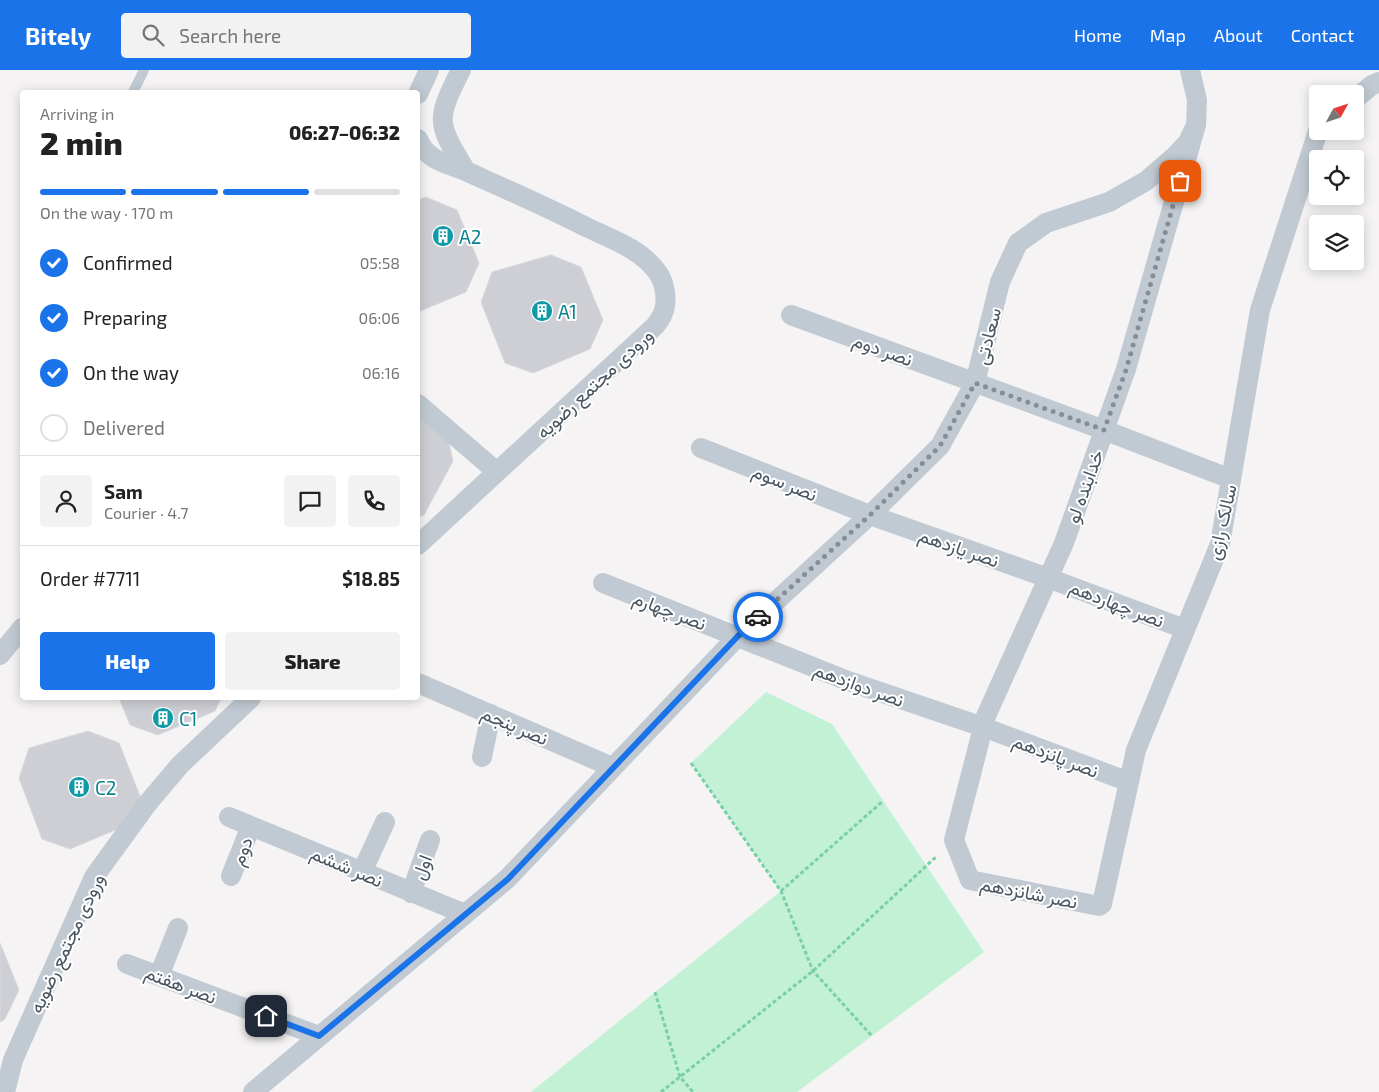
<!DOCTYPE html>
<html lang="en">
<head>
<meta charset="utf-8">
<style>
	body { margin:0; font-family:"Exo 2",Vazirmatn,sans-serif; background:#f2f2f2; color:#222; height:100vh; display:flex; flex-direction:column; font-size:19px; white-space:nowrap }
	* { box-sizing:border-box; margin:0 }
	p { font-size:16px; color:#767676 }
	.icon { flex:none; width:28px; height:28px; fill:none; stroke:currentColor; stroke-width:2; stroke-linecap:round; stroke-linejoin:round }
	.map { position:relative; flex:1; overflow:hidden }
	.sheet { position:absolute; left:20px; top:20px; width:400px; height:610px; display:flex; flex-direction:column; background:#fff; border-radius:5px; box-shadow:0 2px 12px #0003 }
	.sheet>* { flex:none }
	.needle { width:32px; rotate:50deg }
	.controls { position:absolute; left:1309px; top:15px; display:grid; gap:10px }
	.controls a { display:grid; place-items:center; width:55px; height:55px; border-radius:5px; background:#fff; box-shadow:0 2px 12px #0003; font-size:25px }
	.pin { position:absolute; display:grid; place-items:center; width:42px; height:42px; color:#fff; margin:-21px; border-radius:10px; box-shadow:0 2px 8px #0006 }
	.courier { position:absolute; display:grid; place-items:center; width:50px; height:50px; margin:-25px; border:4px solid #1a73e8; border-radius:50%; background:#fff; color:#222; box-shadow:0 1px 6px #0007 }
	.head em { font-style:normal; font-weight:800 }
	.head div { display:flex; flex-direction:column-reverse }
	.head { display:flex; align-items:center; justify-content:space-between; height:85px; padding:0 20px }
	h1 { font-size:32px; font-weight:800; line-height:38px }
	.bar { display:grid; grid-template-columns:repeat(4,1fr); gap:8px 5px; align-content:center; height:60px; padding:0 20px }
	.bar i { height:6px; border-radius:4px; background:#e0e0e0 }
	.bar .on { background:#1a73e8 }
	.bar p { grid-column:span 4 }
	.line { display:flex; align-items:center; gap:12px; padding:0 20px; border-top:1px solid #e0e0e0 }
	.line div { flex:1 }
	.round { display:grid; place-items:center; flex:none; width:52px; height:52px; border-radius:5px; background:#f2f2f2 }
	ol { padding:0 20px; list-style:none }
	li { display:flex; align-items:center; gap:15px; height:55px }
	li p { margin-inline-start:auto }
	li .icon { padding:5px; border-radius:50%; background:#1a73e8; color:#fff; stroke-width:4 }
	li:last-child { color:#767676 }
	li i { width:28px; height:28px; border:2px solid #e0e0e0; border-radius:50% }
	.primary-button { display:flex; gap:10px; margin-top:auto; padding:10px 20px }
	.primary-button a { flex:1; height:58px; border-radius:5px; background:#1a73e8; color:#fff; font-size:20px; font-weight:800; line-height:58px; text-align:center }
	.primary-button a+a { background:#f2f2f2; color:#222 }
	header { display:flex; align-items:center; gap:30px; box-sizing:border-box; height:70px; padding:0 25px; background:#1a73e8; color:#fff }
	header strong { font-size:24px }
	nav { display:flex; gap:28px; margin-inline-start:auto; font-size:18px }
	.search { width:350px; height:45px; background:#f2f2f2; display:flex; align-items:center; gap:12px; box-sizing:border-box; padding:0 18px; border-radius:5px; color:#767676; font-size:19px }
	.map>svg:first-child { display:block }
</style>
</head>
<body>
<header>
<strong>Bitely</strong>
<div class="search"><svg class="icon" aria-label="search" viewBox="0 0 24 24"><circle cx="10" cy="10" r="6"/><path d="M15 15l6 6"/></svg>Search here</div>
<nav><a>Home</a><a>Map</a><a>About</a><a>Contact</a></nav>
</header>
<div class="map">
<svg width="1379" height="1022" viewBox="0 0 1379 1022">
	<rect width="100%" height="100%" fill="#f5f3f3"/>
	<path fill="#c3f1d5" d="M 766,622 L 832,654 L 984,882 L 797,1022 L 531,1022 L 781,821 L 691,693 Z"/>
	<path fill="#cdcfd5" stroke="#d7d9de" d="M 426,127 L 457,140 L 479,193 L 466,222 L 418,242 L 418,130 Z
		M 551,185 L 581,197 L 603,250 L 590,279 L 533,303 L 505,293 L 481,232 L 492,202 Z
		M 418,343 L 446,359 L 453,391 L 424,445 L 418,447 Z
		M 119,628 L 221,628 L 215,641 L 158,665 L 130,655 Z
		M 88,661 L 119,673 L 140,726 L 127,755 L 70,779 L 42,769 L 19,708 L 29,678 Z
		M 0,873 L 19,920 L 5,949 L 0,952 Z"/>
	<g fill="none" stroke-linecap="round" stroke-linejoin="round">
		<path stroke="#7ad0a6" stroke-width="3" stroke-dasharray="4 2.5" stroke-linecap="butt" d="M 691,693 L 781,821 L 813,901 L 872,966
			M 781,821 L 883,731
			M 655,922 L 680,1007 L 693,1022
			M 661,1022 L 813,901 L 937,786"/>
		<path stroke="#c1cad2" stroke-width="10" d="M 133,22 L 144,0"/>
		<path stroke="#c1cad2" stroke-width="20" d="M 461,0 C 435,51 437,53 466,101
			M 418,24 L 429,0
			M 1355,29 L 1372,15 L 1379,12
			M 1196,55 L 1126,299 L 1064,473 L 986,646 L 954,770 L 970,810 L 1099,836 L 1102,834 L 1136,680 L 1220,474 L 1260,240 L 1318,61
			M 418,69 C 428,93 449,93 470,103 C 508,120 547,137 584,156 C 609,168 642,179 658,203 C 665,213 668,231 663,243 C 662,247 658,252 655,256 L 418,475
			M 791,245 L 1104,360 L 1231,409
			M 418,334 L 497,402
			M 701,378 L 870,445 L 1048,508 L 1185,559
			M 603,513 L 848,611 L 983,657 L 1129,712
			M 0,585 L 22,558
			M 418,613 L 612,697
			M 482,687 L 491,644
			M 229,747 L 465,844
			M 362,802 L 385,752
			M 231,806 L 251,756
			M 411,823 L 430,770
			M 127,894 L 319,966
			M 159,906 L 178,858
			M 5,1022 L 13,990 L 94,807 L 147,734 L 180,695 L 251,628
			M 253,1022 L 507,809 L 738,566 L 870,445 L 940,376 L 975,313 L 1000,212 L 1018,173 L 1046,153 L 1109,132 L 1146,111 L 1176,85 L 1188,72 L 1196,55 L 1197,30 L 1190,0"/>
	</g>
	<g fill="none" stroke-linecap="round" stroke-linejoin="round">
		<path stroke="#868d94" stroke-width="5" stroke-dasharray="0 9" d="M 758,547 L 870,445 L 940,376 L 975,313 L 1104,360 L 1126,300 L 1180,111"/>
		<path stroke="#1a73e8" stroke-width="6" d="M 266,946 L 319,966 L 508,809 L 738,566 L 758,547"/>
	</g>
	<defs>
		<g id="building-disc" transform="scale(1.125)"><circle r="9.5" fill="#0f9aa8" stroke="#fff"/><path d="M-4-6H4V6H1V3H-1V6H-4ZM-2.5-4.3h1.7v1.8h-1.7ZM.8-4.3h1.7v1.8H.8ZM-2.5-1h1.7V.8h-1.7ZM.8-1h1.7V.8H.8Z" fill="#fff"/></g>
	</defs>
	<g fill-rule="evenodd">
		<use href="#building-disc" x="443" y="166"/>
		<use href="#building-disc" x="542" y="241"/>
		<use href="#building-disc" x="163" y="648"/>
		<use href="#building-disc" x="79" y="717"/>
	</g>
	<g text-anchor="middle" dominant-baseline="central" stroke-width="4" stroke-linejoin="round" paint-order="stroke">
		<g font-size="19" fill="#0d838f" stroke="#fff" text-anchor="start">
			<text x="459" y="166">A2</text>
			<text x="558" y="241">A1</text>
			<text x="179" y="648">C1</text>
			<text x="95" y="717">C2</text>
		</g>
		<g font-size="19" fill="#4a5661" stroke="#fff">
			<text transform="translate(987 266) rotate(-76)">سعادتی</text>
			<text transform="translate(883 279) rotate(20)">نصر دوم</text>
			<text transform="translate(594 313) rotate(-43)">ورودی مجتمع رضویه</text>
			<text transform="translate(785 412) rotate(22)">نصر سوم</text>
			<text transform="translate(1084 416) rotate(-70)">خدابنده لو</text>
			<text transform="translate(1221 452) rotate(-77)">سالک رازی</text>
			<text transform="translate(959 477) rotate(19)">نصر یازدهم</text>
			<text transform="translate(1117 533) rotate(21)">نصر چهاردهم</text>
			<text transform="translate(670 540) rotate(21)">نصر چهارم</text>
			<text transform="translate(859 614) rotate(20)">نصر دوازدهم</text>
			<text transform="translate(515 655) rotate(23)">نصر پنجم</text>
			<text transform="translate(1056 685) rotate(21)">نصر پانزدهم</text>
			<text transform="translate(241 781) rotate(-69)">دوم</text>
			<text transform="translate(347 796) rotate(23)">نصر ششم</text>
			<text transform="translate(421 797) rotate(-70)">اول</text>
			<text transform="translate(1029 822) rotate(11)">نصر شانزدهم</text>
			<text transform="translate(66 873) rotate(-65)">ورودی مجتمع رضویه</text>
			<text transform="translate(181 914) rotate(21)">نصر هفتم</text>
		</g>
	</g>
</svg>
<div class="controls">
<a><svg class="needle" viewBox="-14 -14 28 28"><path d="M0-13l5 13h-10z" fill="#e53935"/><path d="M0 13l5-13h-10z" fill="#767676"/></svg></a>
<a><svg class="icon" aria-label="locate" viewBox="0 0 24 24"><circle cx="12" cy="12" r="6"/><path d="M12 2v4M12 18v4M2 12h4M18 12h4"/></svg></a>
<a><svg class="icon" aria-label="layers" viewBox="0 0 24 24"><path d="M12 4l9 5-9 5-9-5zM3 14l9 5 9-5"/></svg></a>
</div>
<div class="pin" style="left:1180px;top:111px;background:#ea580c"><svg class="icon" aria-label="bag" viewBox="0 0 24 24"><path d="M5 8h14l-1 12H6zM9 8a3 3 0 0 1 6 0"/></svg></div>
<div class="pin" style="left:266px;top:946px;background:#1f2937"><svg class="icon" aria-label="home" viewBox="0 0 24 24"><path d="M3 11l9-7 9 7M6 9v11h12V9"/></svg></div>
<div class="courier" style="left:758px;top:547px"><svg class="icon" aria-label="car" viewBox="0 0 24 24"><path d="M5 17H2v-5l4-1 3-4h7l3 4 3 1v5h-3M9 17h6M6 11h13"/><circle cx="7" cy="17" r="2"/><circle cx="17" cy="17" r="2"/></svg></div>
<section class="sheet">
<div class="head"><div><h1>2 min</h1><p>Arriving in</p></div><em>06:27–06:32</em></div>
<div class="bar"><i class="on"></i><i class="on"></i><i class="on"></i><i></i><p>On the way · 170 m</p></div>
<ol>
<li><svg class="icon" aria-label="check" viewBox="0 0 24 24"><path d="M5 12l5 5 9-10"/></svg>Confirmed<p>05:58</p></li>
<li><svg class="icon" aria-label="check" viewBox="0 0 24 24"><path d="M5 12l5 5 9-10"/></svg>Preparing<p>06:06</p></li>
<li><svg class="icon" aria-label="check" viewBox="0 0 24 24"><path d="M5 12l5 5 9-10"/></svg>On the way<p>06:16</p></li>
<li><i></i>Delivered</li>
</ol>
<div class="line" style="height:90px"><a class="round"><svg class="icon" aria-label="person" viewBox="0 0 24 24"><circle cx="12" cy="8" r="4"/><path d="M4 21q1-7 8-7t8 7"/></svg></a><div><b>Sam</b><p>Courier · 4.7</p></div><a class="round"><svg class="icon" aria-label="chat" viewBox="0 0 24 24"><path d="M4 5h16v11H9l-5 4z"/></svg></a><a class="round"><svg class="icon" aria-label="phone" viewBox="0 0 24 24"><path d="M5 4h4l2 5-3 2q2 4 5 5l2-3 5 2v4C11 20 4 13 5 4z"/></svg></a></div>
<div class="line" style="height:65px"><div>Order #7711</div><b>$18.85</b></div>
<div class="primary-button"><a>Help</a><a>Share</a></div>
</section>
</div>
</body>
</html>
